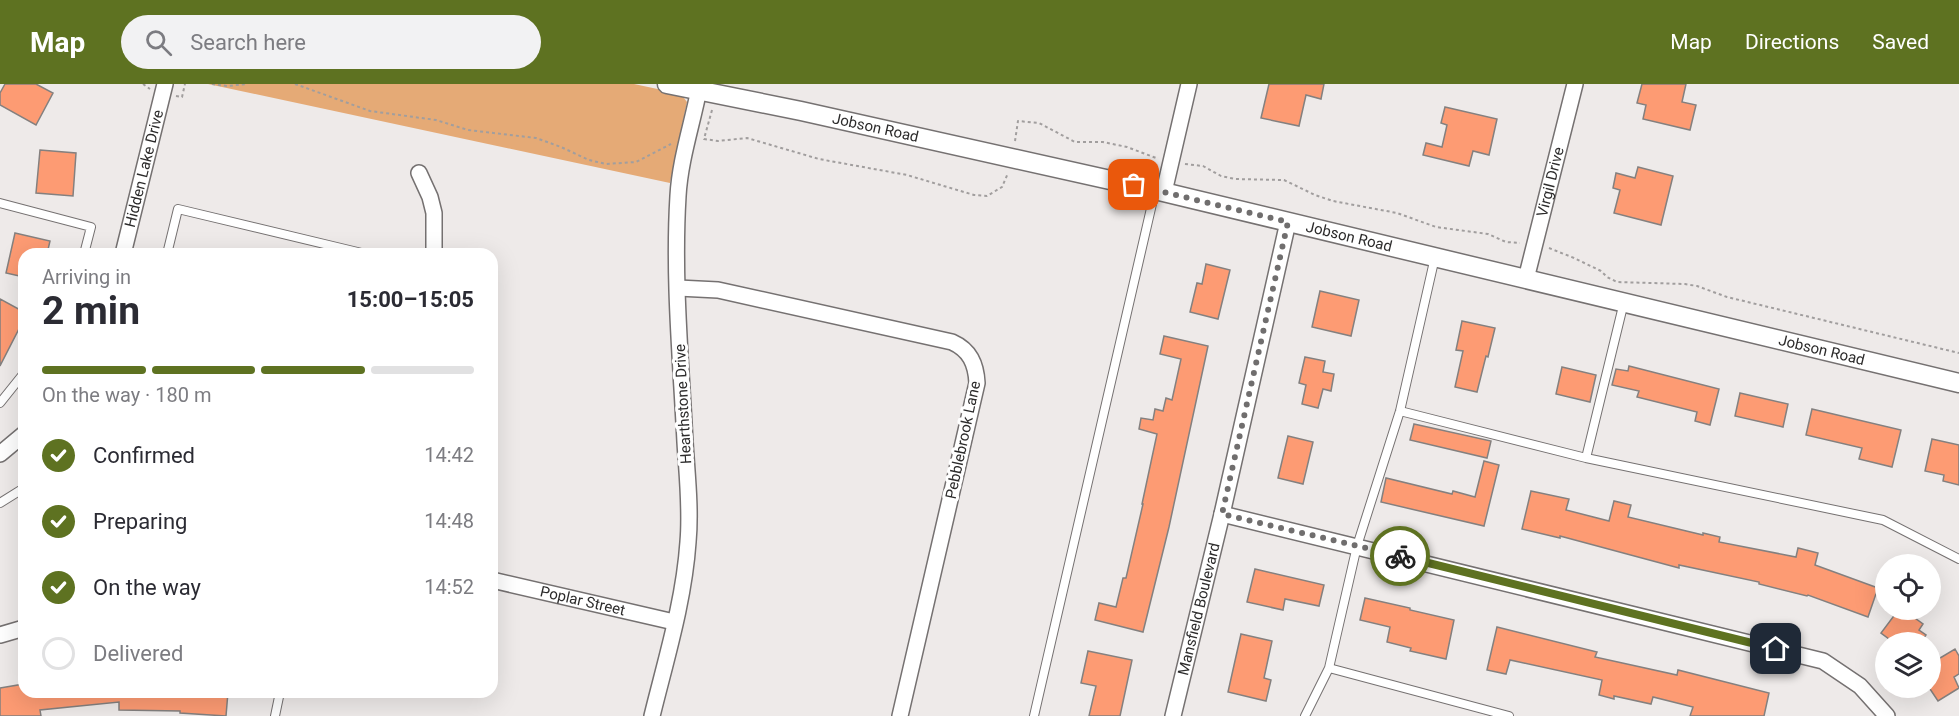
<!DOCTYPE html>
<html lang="en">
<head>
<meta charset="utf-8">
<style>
	body { margin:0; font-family:Roboto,sans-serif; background:#f2f2f3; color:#2b2b33; height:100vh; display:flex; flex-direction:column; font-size:22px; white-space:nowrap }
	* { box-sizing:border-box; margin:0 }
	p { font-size:20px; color:#7c7c81 }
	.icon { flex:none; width:33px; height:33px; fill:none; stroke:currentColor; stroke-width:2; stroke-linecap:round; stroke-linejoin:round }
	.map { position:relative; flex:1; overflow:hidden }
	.sheet { position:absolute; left:18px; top:164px; width:480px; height:450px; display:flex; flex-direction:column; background:#fff; border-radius:18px; box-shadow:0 6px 24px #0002 }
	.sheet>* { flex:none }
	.tools { position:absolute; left:1875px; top:470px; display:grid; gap:12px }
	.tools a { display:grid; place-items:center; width:66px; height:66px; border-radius:50%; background:#fff; box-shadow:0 6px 24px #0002; font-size:30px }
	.pin { position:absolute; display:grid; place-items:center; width:51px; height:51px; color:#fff; margin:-26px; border-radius:12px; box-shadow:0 3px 9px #0006 }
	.courier { position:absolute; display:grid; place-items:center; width:60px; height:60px; margin:-30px; border:4px solid #5e7221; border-radius:50%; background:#fff; color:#222; box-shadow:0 2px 8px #0007 }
	.summary em { font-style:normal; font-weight:700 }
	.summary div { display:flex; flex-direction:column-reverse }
	.summary { display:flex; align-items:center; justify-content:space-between; height:102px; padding:0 24px }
	h1 { font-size:39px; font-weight:700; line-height:45px }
	.bar { display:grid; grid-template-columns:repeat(4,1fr); gap:9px 6px; align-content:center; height:72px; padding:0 24px }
	.bar i { height:8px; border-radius:4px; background:#e1e1e2 }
	.bar .active { background:#5e7221 }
	.bar p { grid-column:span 4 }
	ol { padding:0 24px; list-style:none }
	li { display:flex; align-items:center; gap:18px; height:66px }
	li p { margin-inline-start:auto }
	li .icon { padding:6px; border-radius:50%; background:#5e7221; color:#fff; stroke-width:4 }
	li:last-child { color:#7c7c81 }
	li i { width:33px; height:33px; border:3px solid #e1e1e2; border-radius:50% }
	header { display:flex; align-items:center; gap:36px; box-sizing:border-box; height:84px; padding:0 30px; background:#5e7221; color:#fff }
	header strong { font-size:28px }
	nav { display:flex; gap:33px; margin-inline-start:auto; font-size:21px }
	.search { width:420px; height:54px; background:#f2f2f3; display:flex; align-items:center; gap:15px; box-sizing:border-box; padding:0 21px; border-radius:33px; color:#7c7c81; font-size:22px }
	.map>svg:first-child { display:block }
</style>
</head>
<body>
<header>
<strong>Map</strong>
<div class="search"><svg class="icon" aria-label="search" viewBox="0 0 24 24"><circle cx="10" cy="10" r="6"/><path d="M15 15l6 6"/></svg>Search here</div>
<nav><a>Map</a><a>Directions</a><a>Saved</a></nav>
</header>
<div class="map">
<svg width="1959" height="632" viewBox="0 0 1959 632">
	<rect width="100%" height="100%" fill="#eeeae9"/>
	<path fill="#e5aa76" d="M 208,0 L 634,0 L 681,10 L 687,18 L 670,99 Z"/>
	<path fill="#fd9b73" stroke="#84807f" stroke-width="1.5" d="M 5,0 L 36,0 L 53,9 L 36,41 L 0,21 L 0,9 Z
		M 1269,0 L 1324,0 L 1321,15 L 1306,11 L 1299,42 L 1261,34 Z
		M 1642,0 L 1686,0 L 1682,18 L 1696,21 L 1690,46 L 1643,35 L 1646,21 L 1637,19 Z
		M 1445,23 L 1497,35 L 1489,71 L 1473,67 L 1469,82 L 1423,71 L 1426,59 L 1442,63 L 1447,41 L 1441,39 Z
		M 40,66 L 76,69 L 73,112 L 36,109 Z
		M 1638,83 L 1673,92 L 1661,141 L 1614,129 L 1620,106 L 1613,104 L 1616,89 L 1635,94 Z
		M 15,149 L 50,157 L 47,170 L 24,170 L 24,193 L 6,189 Z
		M 1206,180 L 1230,186 L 1218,235 L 1190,228 L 1197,199 L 1202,200 Z
		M 1320,207 L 1359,216 L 1351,252 L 1312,243 Z
		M 0,215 L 24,228 L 24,235 L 0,282 Z
		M 1462,237 L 1495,244 L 1488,273 L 1486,272 L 1477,308 L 1455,303 L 1463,267 L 1456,266 Z
		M 1164,252 L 1208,262 L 1169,443 L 1143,548 L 1095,536 L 1099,519 L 1116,523 L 1123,494 L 1126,494 L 1143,420 L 1142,420 L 1157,350 L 1139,345 L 1141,334 L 1153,336 L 1155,325 L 1163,327 L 1166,314 L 1172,316 L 1181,275 L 1160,270 Z
		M 1305,273 L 1325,277 L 1323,288 L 1334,290 L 1331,307 L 1323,305 L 1318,324 L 1302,320 L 1306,301 L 1299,299 Z
		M 1629,282 L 1719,305 L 1710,341 L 1695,337 L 1697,328 L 1637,313 L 1639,307 L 1612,301 L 1616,285 L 1628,287 Z
		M 1562,283 L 1596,291 L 1590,318 L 1556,310 Z
		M 1740,309 L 1788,320 L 1783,343 L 1735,332 Z
		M 1812,325 L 1901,346 L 1892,383 L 1859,375 L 1862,364 L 1806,351 Z
		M 1414,340 L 1491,357 L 1487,374 L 1410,356 Z
		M 1288,352 L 1313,358 L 1303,400 L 1278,394 Z
		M 1932,355 L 1959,361 L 1959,401 L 1943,397 L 1944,391 L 1925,387 Z
		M 1484,377 L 1499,381 L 1484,442 L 1381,418 L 1386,394 L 1452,410 L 1453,407 L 1475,413 Z
		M 1531,407 L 1569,415 L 1566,426 L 1609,437 L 1614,417 L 1631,421 L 1628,433 L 1703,451 L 1703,449 L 1720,453 L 1719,458 L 1796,473 L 1798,464 L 1818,469 L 1815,481 L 1878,504 L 1868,533 L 1808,511 L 1807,512 L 1759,500 L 1759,498 L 1679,481 L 1679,484 L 1560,452 L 1560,454 L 1522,445 Z
		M 1255,485 L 1324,501 L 1319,522 L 1285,515 L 1283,526 L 1247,518 Z
		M 1365,514 L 1410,524 L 1410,526 L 1454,536 L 1446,575 L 1410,567 L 1411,564 L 1387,558 L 1390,543 L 1360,536 Z
		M 1899,525 L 1921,525 L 1915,534 L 1923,540 L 1919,546 L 1926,551 L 1921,558 L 1893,558 L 1881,549 Z
		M 1497,543 L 1597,568 L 1595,573 L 1677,591 L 1678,586 L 1769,609 L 1764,632 L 1690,632 L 1693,623 L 1653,613 L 1651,620 L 1614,612 L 1614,615 L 1599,611 L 1602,596 L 1510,576 L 1506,590 L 1487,586 Z
		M 1241,550 L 1272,557 L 1264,594 L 1271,596 L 1266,617 L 1228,608 Z
		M 1955,565 L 1959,572 L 1959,590 L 1954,593 L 1959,604 L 1938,617 L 1930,605 L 1930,580 Z
		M 1088,567 L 1132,576 L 1120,632 L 1089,632 L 1096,602 L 1081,599 Z
		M 24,600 L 24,608 L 228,608 L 226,632 L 180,629 L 180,627 L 119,626 L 119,618 L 40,626 L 41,632 L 0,632 L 0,604 Z"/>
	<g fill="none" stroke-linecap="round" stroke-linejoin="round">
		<g stroke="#757171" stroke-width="10">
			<path id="service" d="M 0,119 L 91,143 L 84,170
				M 167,170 L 178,125 L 366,170
				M 0,319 L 24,289
				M 1400,327 L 1586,374 L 1883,436 L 1959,475
				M 1586,374 L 1624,218
				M 0,419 L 24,404
				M 1329,584 L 1509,632
				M 275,632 L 280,608
				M 1034,632 L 1155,107
				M 1305,632 L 1329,584 L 1357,462 L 1400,327 L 1435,173"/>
		</g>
		<g stroke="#757171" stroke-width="18">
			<g id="minor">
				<path d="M 419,89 L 430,113 L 434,129 L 434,170"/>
				<path d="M 1164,108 L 1189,0"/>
				<path id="s1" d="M 123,170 L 165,0"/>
				<path id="s2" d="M 1526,195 L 1575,0"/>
				<path d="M 678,204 L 718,206 L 952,258 C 970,266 976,280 977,299 L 900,632"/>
				<path d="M 0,370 L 24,350"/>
				<path d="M 1222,430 L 1823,577 L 1860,602 L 1887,632"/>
				<path id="s3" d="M 492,496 L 674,538"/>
				<path d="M 0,551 L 24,544"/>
				<path d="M 652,632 C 666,575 684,517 688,458 C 691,425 687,391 685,358 C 681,277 673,194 678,112 C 680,76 692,41 699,5"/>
				<path id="s4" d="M 1173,632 L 1222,430 L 1288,138"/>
			</g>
		</g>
		<g stroke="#757171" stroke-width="21">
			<g id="tertiary">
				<path id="s5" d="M 667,0 L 801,27 L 1155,106 L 1959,299"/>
			</g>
		</g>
		<path stroke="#a19e9e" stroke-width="2" stroke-dasharray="3 3" stroke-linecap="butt" d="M 143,0 L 150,5
			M 212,0 L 227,2 L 247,0
			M 295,0 L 370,27 L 436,36 L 468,46 L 536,54 L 561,63 L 589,76 L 606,80 L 636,78 L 671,60
			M 176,12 L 182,13 L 185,0
			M 712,26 L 704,55 L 718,57 L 747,54 L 819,75 L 907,91 L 974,111 L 987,112 L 1002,103 L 1008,89
			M 1015,57 L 1018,37 L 1039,39 L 1075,58 L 1103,58 L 1127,63 L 1156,74
			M 1185,80 L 1203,82 L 1221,92 L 1235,95 L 1284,96 L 1315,111 L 1333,117 L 1397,129 L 1436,143 L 1488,150 L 1506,158 L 1520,159
			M 1549,164 L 1574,174 L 1601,187 L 1607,193 L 1617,198 L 1685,200 L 1697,202 L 1727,213 L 1959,269"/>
		<use href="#service" stroke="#fff" stroke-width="8"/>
		<use href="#minor" stroke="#fff" stroke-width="15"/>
		<use href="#tertiary" stroke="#fff" stroke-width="18"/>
	</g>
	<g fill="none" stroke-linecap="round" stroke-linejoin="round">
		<path stroke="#706e6e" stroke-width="6" stroke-dasharray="0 10.8" d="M 1134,101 L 1288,138 L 1222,430 L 1400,472"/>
		<path stroke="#5e7221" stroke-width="8" d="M 1400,472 L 1776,565"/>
	</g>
	<g text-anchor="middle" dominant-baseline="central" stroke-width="6" stroke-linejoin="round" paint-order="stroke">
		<g font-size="15" fill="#2c2b2b" stroke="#fff">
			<text stroke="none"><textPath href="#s5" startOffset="213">Jobson Road</textPath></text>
			<text stroke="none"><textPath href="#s1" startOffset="88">Hidden Lake Drive</textPath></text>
			<text stroke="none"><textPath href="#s2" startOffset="100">Virgil Drive</textPath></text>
			<text stroke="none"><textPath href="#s5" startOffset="699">Jobson Road</textPath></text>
			<text stroke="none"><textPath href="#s5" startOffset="1185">Jobson Road</textPath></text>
			<text transform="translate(683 320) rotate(-93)">Hearthstone Drive</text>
			<text transform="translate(963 356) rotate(-78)">Pebblebrook Lane</text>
			<text stroke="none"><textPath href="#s3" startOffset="93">Poplar Street</textPath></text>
			<text stroke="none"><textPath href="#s4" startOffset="110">Mansfield Boulevard</textPath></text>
		</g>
	</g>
</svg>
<div class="tools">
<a><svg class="icon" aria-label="locate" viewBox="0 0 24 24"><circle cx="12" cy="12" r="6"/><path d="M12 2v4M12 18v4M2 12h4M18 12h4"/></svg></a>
<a><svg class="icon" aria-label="layers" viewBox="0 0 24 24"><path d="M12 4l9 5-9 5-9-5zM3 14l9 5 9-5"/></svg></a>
</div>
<div class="pin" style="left:1134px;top:101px;background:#ea580c"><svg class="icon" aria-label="bag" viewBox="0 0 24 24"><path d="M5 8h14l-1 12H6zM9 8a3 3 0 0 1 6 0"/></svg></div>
<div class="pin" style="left:1776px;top:565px;background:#1f2937"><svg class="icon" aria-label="home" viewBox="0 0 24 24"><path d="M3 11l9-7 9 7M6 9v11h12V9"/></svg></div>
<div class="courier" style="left:1400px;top:472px"><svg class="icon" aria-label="bike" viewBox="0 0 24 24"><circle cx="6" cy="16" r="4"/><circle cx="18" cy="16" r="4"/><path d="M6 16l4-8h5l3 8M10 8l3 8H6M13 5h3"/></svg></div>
<section class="sheet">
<div class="summary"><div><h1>2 min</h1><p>Arriving in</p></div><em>15:00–15:05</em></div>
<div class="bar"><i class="active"></i><i class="active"></i><i class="active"></i><i></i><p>On the way · 180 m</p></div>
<ol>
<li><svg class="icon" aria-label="check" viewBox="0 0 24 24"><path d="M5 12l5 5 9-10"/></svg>Confirmed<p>14:42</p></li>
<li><svg class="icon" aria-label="check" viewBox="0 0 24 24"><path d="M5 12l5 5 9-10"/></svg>Preparing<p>14:48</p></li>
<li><svg class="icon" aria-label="check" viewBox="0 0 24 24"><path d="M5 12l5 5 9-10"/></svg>On the way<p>14:52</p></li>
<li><i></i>Delivered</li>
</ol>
</section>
</div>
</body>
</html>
